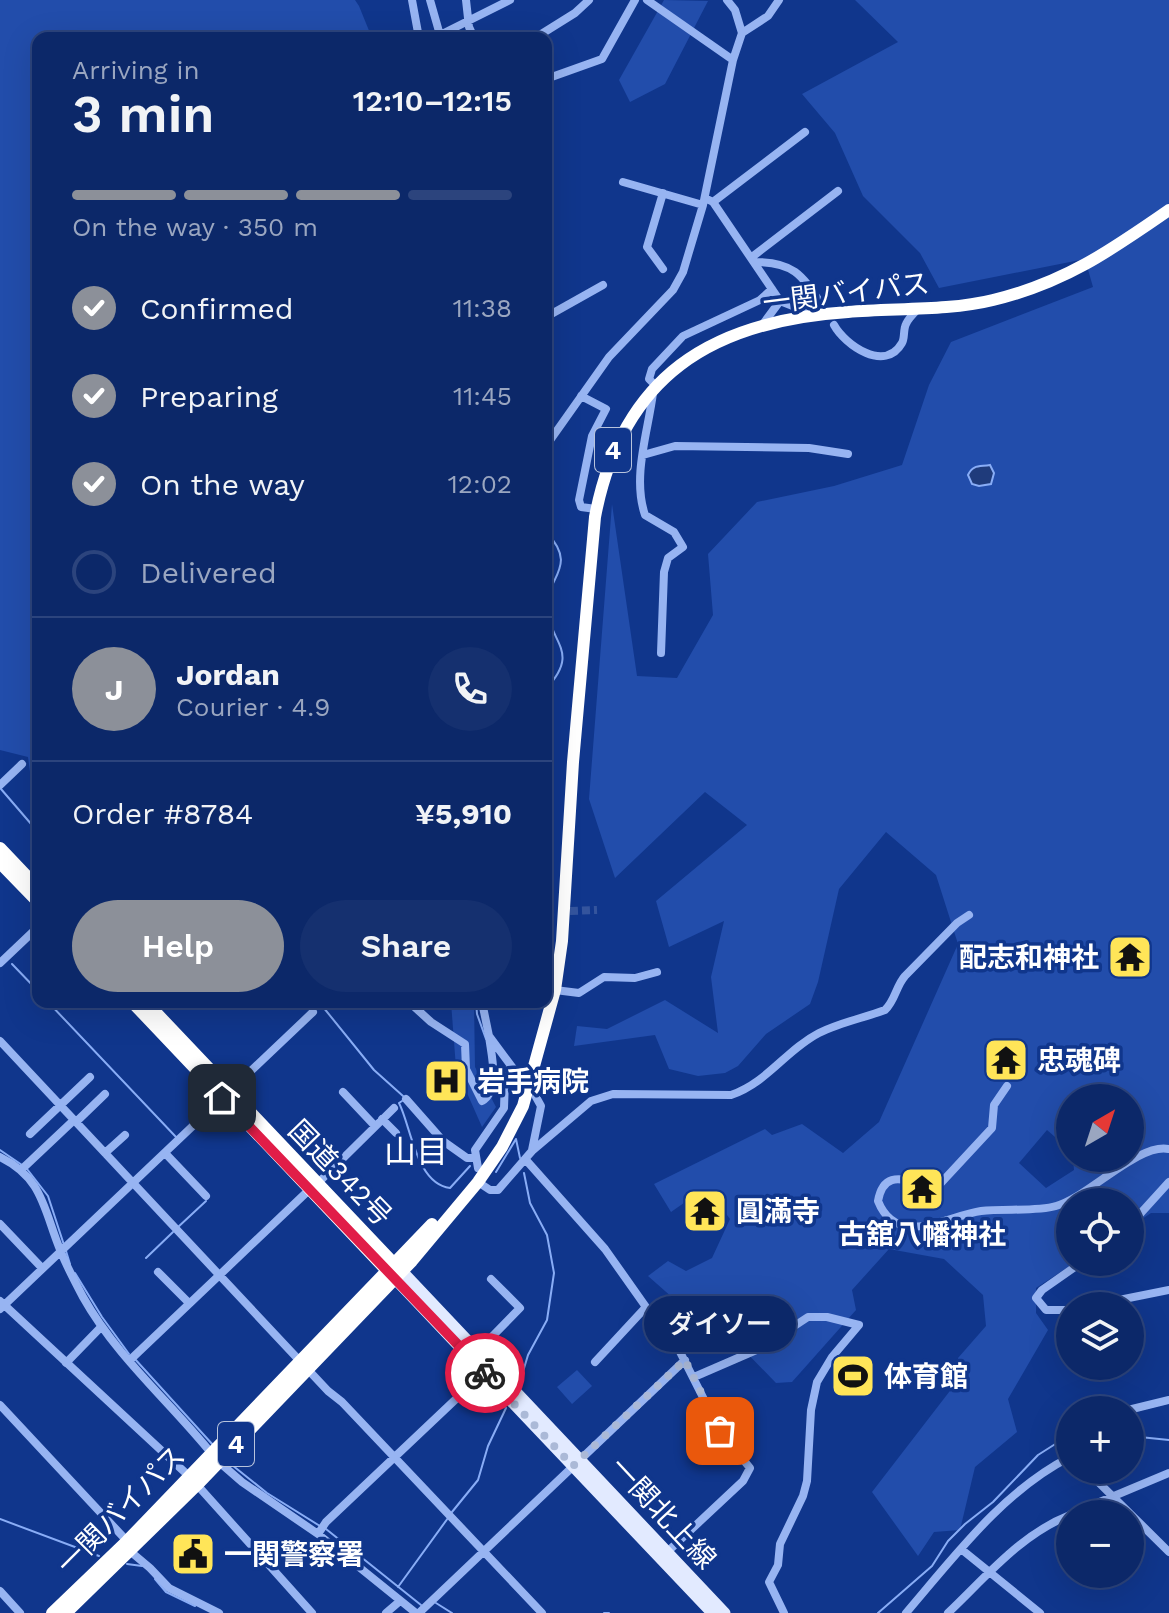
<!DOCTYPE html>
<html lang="en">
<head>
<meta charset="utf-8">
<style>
	body { margin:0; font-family:"Work Sans","Noto Sans JP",sans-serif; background:#15306f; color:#f1f3f6; height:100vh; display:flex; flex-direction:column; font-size:30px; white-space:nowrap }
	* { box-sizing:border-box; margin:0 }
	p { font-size:26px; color:#9aa6c0 }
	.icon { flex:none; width:44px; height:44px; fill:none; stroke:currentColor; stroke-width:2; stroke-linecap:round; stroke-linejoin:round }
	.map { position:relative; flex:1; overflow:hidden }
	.panel { position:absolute; left:32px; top:32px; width:520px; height:976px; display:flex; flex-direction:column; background:#0c2869; border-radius:16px; box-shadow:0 8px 32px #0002,0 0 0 2px #2c447d }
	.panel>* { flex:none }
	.needle { width:52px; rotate:39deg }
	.tools { position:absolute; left:1056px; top:1084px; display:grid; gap:16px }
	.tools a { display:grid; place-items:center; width:88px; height:88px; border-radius:50%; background:#0c2869; box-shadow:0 8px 32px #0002,0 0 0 2px #2c447d; font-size:40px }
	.pin { position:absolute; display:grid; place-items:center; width:68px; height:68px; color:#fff; margin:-34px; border-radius:16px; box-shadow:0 4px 12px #0006 }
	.courier { position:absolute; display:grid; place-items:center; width:80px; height:80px; margin:-40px; border:6px solid #e11d48; border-radius:50%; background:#fff; color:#222; box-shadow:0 2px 10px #0007 }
	.bubble { position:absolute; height:56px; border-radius:28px; background:#0c2869; box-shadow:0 8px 32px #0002,0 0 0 2px #2c447d; font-size:26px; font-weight:600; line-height:56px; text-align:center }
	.summary em { font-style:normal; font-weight:600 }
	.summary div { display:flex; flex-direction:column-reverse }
	.summary { display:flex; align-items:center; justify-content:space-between; height:136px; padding:0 40px }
	h1 { font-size:52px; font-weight:600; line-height:60px }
	.bar { display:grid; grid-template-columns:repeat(4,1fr); gap:12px 8px; align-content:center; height:96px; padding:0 40px }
	.bar i { height:10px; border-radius:6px; background:#2c447d }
	.bar .active { background:#8c9099 }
	.bar p { grid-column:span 4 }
	.line { display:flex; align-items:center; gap:20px; padding:0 40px; border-top:2px solid #2c447d }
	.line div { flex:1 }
	.round { display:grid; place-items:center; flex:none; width:84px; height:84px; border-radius:42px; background:#15306f }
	ol { padding:0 40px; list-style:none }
	li { display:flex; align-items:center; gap:24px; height:88px }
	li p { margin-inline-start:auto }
	li .icon { padding:8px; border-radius:50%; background:#8c9099; color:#fff; stroke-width:4 }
	li:last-child { color:#9aa6c0 }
	li i { width:44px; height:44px; border:4px solid #2c447d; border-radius:50% }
	.action { display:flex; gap:16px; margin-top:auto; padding:16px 40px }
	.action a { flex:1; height:92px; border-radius:48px; background:#8c9099; color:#fff; font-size:32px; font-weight:600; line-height:92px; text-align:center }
	.action a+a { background:#15306f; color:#f1f3f6 }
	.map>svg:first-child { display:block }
</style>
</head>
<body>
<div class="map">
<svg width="1169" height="1613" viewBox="0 0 1169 1613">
	<rect width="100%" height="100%" fill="#10368c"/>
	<path fill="#224dab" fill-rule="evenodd" d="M 0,0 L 355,0 L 359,6 L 372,38 L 38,38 L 38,777 L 36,777 L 30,772 L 28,757 L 0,750 Z
		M 664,0 L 708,1 L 665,84 L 630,102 L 619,80 Z
		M 855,0 L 1169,0 L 1169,1213 L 1151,1213 L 1130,1227 L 1130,1202 L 1070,1202 L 1070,1262 L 1076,1262 L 1036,1288 L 1036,1313 L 1048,1330 L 1008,1399 L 1017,1432 L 975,1467 L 960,1530 L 934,1532 L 918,1556 L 872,1492 L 956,1383 L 958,1358 L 986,1326 L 983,1295 L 944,1259 L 889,1249 L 852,1290 L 856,1310 L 792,1382 L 776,1383 L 741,1347 L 691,1328 L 699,1321 L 648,1276 L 668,1261 L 686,1271 L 712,1258 L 730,1219 L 709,1191 L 691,1198 L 671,1212 L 654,1184 L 765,1129 L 772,1135 L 802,1124 L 843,1153 L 879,1122 L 958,944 L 936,875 L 886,832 L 839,889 L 818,982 L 810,1004 L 766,1034 L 738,1066 L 725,1073 L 698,1076 L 669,1069 L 655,1035 L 574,1046 L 577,1026 L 607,1029 L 665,1000 L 718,1033 L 711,977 L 724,921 L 669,947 L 656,901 L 747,825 L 705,792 L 615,878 L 589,799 L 612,504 L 637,676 L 677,678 L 713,615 L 708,554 L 757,502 L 834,486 L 902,465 L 929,385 L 951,342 L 1093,287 L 1085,259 L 939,288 L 920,253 L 863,196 L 835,133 L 802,94 L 898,42 ZM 1070,1098 L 1130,1098 L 1130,1158 L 1073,1158 L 1074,1170 L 1046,1188 L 1019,1163 L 1047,1130 L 1070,1150 Z
		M 451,1002 L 474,1002 L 475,1067 L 496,1107 L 482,1127 L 456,1068 Z
		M 577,1370 L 592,1386 L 572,1404 L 557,1387 Z"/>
	<path fill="#1f3b7b" stroke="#89adf6" stroke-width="2" d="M 990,465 L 994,473 L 991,484 L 979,486 L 972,484 L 968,475 C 973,464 980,467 990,465 Z"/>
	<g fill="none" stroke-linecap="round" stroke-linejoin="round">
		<path stroke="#89adf6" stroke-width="2" d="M 546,532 C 580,567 545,578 547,608 C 550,644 581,651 546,689
			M 1,789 L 38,832
			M 12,964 L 38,991
			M 48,1002 L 176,1137
			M 319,1002 L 374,1070 L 403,1096
			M 476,1002 L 477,1014 L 486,1039
			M 402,1101 L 399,1103 C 411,1126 416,1184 450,1188 L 470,1166
			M 516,1139 L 520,1158
			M 0,1150 L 22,1165
			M 27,1169 L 48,1196 L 64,1245
			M 496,1172 L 516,1139
			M 177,1228 L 206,1201
			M 66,1251 L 70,1264
			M 146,1258 L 173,1232
			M 75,1273 L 102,1317 L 129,1354
			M 134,1358 L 213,1445
			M 519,1385 L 528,1355 L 547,1320 L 554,1273 L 547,1235 L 530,1203 L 524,1173
			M 1130,1436 L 1169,1440
			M 232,1465 L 267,1493 L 320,1526
			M 452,1512 L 478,1480 L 488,1446 L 506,1408
			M 0,1519 L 99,1556
			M 326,1529 L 421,1605
			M 127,1564 L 142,1566
			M 155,1579 L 166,1592 L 195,1606
			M 398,1587 L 448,1518
			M 436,1603 L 452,1613
			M 604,1613 L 609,1613
			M 878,1613 L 932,1566 L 948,1541 L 965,1524 L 993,1502 L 1038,1455 L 1060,1441"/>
		<path stroke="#34549d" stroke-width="8" stroke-dasharray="8 4" stroke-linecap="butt" d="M 546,912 L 597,910"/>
		<path stroke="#97b4f2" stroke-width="8" d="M 412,0 L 419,38
			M 430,0 L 440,35 L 510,0
			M 466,0 L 469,27 L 474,38
			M 647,0 L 733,60
			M 742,33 L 768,16 L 779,0
			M 535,38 L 575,13 L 589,0
			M 546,79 L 602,59 L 635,0
			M 623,182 L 703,205
			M 663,193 L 647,247 L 663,269
			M 705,198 L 713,202 L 780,301 L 763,324
			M 713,202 L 805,132
			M 752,257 L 838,191
			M 756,262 C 792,262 802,274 821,304
			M 780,301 L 813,314
			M 546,317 L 603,285
			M 834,325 C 845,345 885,373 902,343 C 905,338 903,330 906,324 C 908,319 914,313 918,309
			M 656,386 L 649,379 L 652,369 L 683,336 L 760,300 L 772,289
			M 653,393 C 648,432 632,477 645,515 L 674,532 L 683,547 L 668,558 L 664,572 L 661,653
			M 581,396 L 606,409 L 592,436 L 579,500 L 581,507 L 596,509
			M 546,446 L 609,357 L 673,290 L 683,272 L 703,205 L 733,60 L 742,33 L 735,10 L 727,0
			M 643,455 L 675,446 L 809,448 L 848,454
			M 0,785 L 22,764
			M 0,963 L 38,927
			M 555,990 L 579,993 L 604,977 L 635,978 L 657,972
			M 409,1002 L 431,1022 L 465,1044 L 466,1069 L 482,1101 C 501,1090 491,1054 489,1036
			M 482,1002 L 489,1036 L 524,1083
			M 0,1041 L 328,1391 L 342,1402 L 542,1613
			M 1007,1086 L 994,1105 L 992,1128 L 940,1184 C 915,1188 885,1162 878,1201 C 897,1249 947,1216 981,1211 C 1003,1208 1036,1212 1056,1206 C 1087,1198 1139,1142 1169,1149
			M 343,1092 L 375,1126
			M 406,1099 L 443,1141 L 467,1158 L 476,1158
			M 382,1119 L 396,1133
			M 76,1122 L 105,1094
			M 30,1134 L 90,1077
			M 532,1150 L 541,1106 L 536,1097
			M 105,1153 L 125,1135
			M 165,1153 L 206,1196
			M 0,1157 C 44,1178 44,1212 61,1252 C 67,1267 75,1282 83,1297 C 116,1356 169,1401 212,1454
			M 526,1160 L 605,1249 L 646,1307 L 675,1342 L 720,1431 L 750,1468 L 743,1481 L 664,1555
			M 478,1168 L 475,1150 L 504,1108 L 505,1079 L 510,1067
			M 21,1170 L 74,1120
			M 478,1182 L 490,1190 L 498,1190 L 532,1151 L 591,1101 L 613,1094 L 731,1095 C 768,1082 786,1050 819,1033 C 839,1023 863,1018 885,1010 C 895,1001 896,986 905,976 L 957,923 L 969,915
			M 317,1184 L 394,1108
			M 0,1224 L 42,1268
			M 1130,1225 L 1169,1182
			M 158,1272 L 189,1303
			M 0,1301 L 190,1477 L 312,1613
			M 1089,1306 L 1169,1290
			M 0,1309 L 313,1012
			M 1070,1310 L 1046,1310 L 1036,1298 L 1042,1290 L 1082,1262
			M 477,1352 L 520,1308 L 491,1279
			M 129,1361 L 309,1190
			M 595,1362 L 646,1307
			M 66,1363 L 101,1327
			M 694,1377 L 761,1348 L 808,1317 L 827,1317 L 859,1325 L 832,1357 L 817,1382 L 811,1410 L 807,1481 L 803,1496 L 780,1544 L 778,1565 L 769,1582 L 784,1613
			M 0,1405 L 127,1541
			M 1128,1410 L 1169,1400
			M 219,1462 L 242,1482 L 318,1534 L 416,1613
			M 1086,1470 L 1169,1552
			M 1071,1514 L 1169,1473
			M 318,1534 L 326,1522 L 456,1399 L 480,1369
			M 961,1549 L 1040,1613
			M 131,1552 L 150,1568 L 169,1588 L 219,1613
			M 0,1591 L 20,1613
			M 386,1613 L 400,1601
			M 419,1613 L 685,1360
			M 906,1613 C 954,1557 1003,1491 1070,1457
			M 948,1613 C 986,1577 1021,1534 1070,1515"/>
		<path stroke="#e2eaff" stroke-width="11" d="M 402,1271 L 725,1613
			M 394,1278 L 712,1613"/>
		<path stroke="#fff" stroke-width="12" d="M 0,848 L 38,888
			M 0,863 L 38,902
			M 132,1002 L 391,1275
			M 146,1002 L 399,1269
			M 52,1613 L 127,1541 L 432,1224
			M 66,1613 L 197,1485 L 412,1261 L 478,1182 L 502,1147 L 523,1106 L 555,990 L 562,941 L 573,762 L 595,517 C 622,376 711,321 848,312 C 893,308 949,311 993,300 C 1064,283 1110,251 1169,210"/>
	</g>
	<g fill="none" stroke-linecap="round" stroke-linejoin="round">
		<path stroke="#abb9d7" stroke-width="8" stroke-dasharray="0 14.4" d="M 485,1373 L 573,1466 L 685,1360 L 720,1431"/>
		<path stroke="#e11d48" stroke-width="10" d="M 222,1098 L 485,1373"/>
	</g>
	<defs>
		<g id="temple-square" transform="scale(2.3)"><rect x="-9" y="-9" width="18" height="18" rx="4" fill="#ffe558" stroke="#10368c"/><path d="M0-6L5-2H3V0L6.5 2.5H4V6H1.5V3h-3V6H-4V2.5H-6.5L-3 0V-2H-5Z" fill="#111"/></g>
		<g id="hospital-square" transform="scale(2.3)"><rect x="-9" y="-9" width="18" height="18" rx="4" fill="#ffe558" stroke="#10368c"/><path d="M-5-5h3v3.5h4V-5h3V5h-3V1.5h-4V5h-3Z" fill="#111"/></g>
		<g id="stadium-square" transform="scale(2.3)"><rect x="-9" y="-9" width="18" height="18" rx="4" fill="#ffe558" stroke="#10368c"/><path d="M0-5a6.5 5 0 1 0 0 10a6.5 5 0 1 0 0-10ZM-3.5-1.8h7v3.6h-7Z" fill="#111"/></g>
		<g id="civic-square" transform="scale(2.3)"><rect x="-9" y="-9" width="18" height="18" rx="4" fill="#ffe558" stroke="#10368c"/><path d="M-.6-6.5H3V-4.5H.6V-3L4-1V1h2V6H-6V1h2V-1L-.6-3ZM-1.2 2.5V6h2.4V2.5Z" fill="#111"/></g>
	</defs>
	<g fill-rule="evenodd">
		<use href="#temple-square" x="1130" y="957"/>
		<use href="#temple-square" x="1006" y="1060"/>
		<use href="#hospital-square" x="446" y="1081"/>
		<use href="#temple-square" x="922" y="1189"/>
		<use href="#temple-square" x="705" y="1211"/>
		<use href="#stadium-square" x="853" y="1376"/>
		<use href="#civic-square" x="193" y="1554"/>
	</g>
	<g text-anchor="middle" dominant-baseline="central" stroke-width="7" stroke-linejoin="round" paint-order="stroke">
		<g fill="#10368c" stroke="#b7c3dc" stroke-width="2">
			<rect x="595" y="428" width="36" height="44" rx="6"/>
			<rect x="218" y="1422" width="36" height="44" rx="6"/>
		</g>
		<g font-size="26" font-weight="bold" fill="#fff">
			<text x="613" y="450">4</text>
			<text x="236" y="1444">4</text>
		</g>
		<g font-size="28" fill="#fff" stroke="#10368c">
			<text transform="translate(846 293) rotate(-7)">一関バイパス</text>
			<text transform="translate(340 1173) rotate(46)">国道342号</text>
			<text transform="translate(121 1510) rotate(-45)">一関バイパス</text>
			<text transform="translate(663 1513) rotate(47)">一関北上線</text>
		</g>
		<g font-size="28" font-weight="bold" fill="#fff" stroke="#10368c" text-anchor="start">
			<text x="1099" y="957" text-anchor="end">配志和神社</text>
			<text x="1037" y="1060">忠魂碑</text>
			<text x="477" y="1081">岩手病院</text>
			<text x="736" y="1211">圓滿寺</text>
			<text x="922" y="1234" text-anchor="middle">古舘八幡神社</text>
			<text x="884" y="1376">体育館</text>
			<text x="224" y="1554">一関警察署</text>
		</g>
		<g font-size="32" fill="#fff" stroke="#10368c">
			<text x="416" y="1152">山目</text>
		</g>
	</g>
</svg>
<div class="tools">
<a><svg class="needle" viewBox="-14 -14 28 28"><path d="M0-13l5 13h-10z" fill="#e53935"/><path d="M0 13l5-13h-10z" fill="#9aa6c0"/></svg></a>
<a><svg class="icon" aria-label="locate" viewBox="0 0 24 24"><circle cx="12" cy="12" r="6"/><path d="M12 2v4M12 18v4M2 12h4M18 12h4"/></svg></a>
<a><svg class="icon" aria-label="layers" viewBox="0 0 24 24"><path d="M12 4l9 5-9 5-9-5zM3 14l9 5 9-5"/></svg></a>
<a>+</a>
<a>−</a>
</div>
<div class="pin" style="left:720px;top:1431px;background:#ea580c"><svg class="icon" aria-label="bag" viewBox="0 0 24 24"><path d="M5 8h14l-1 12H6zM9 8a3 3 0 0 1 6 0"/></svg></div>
<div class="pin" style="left:222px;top:1098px;background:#1f2937"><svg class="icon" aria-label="home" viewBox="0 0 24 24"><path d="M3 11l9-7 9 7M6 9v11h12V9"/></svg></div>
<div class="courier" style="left:485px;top:1373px"><svg class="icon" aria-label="bike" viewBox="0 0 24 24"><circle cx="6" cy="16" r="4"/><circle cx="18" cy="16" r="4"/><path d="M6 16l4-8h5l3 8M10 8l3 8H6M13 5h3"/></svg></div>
<div class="bubble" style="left:644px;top:1296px;width:152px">ダイソー</div>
<section class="panel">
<div class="summary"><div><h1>3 min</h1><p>Arriving in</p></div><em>12:10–12:15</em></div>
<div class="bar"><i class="active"></i><i class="active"></i><i class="active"></i><i></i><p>On the way · 350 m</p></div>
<ol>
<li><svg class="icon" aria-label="check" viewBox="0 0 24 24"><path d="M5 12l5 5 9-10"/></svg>Confirmed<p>11:38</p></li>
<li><svg class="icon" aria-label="check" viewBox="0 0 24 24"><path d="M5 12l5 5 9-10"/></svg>Preparing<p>11:45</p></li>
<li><svg class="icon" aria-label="check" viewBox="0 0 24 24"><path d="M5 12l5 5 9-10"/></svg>On the way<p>12:02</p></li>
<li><i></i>Delivered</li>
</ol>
<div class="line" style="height:144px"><b class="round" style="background:#8c9099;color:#fff">J</b><div><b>Jordan</b><p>Courier · 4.9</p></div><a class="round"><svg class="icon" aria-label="phone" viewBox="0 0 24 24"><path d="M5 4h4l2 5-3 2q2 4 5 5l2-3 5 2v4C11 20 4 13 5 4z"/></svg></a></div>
<div class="line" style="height:104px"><div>Order #8784</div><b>¥5,910</b></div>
<div class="action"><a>Help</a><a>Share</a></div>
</section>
</div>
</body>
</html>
